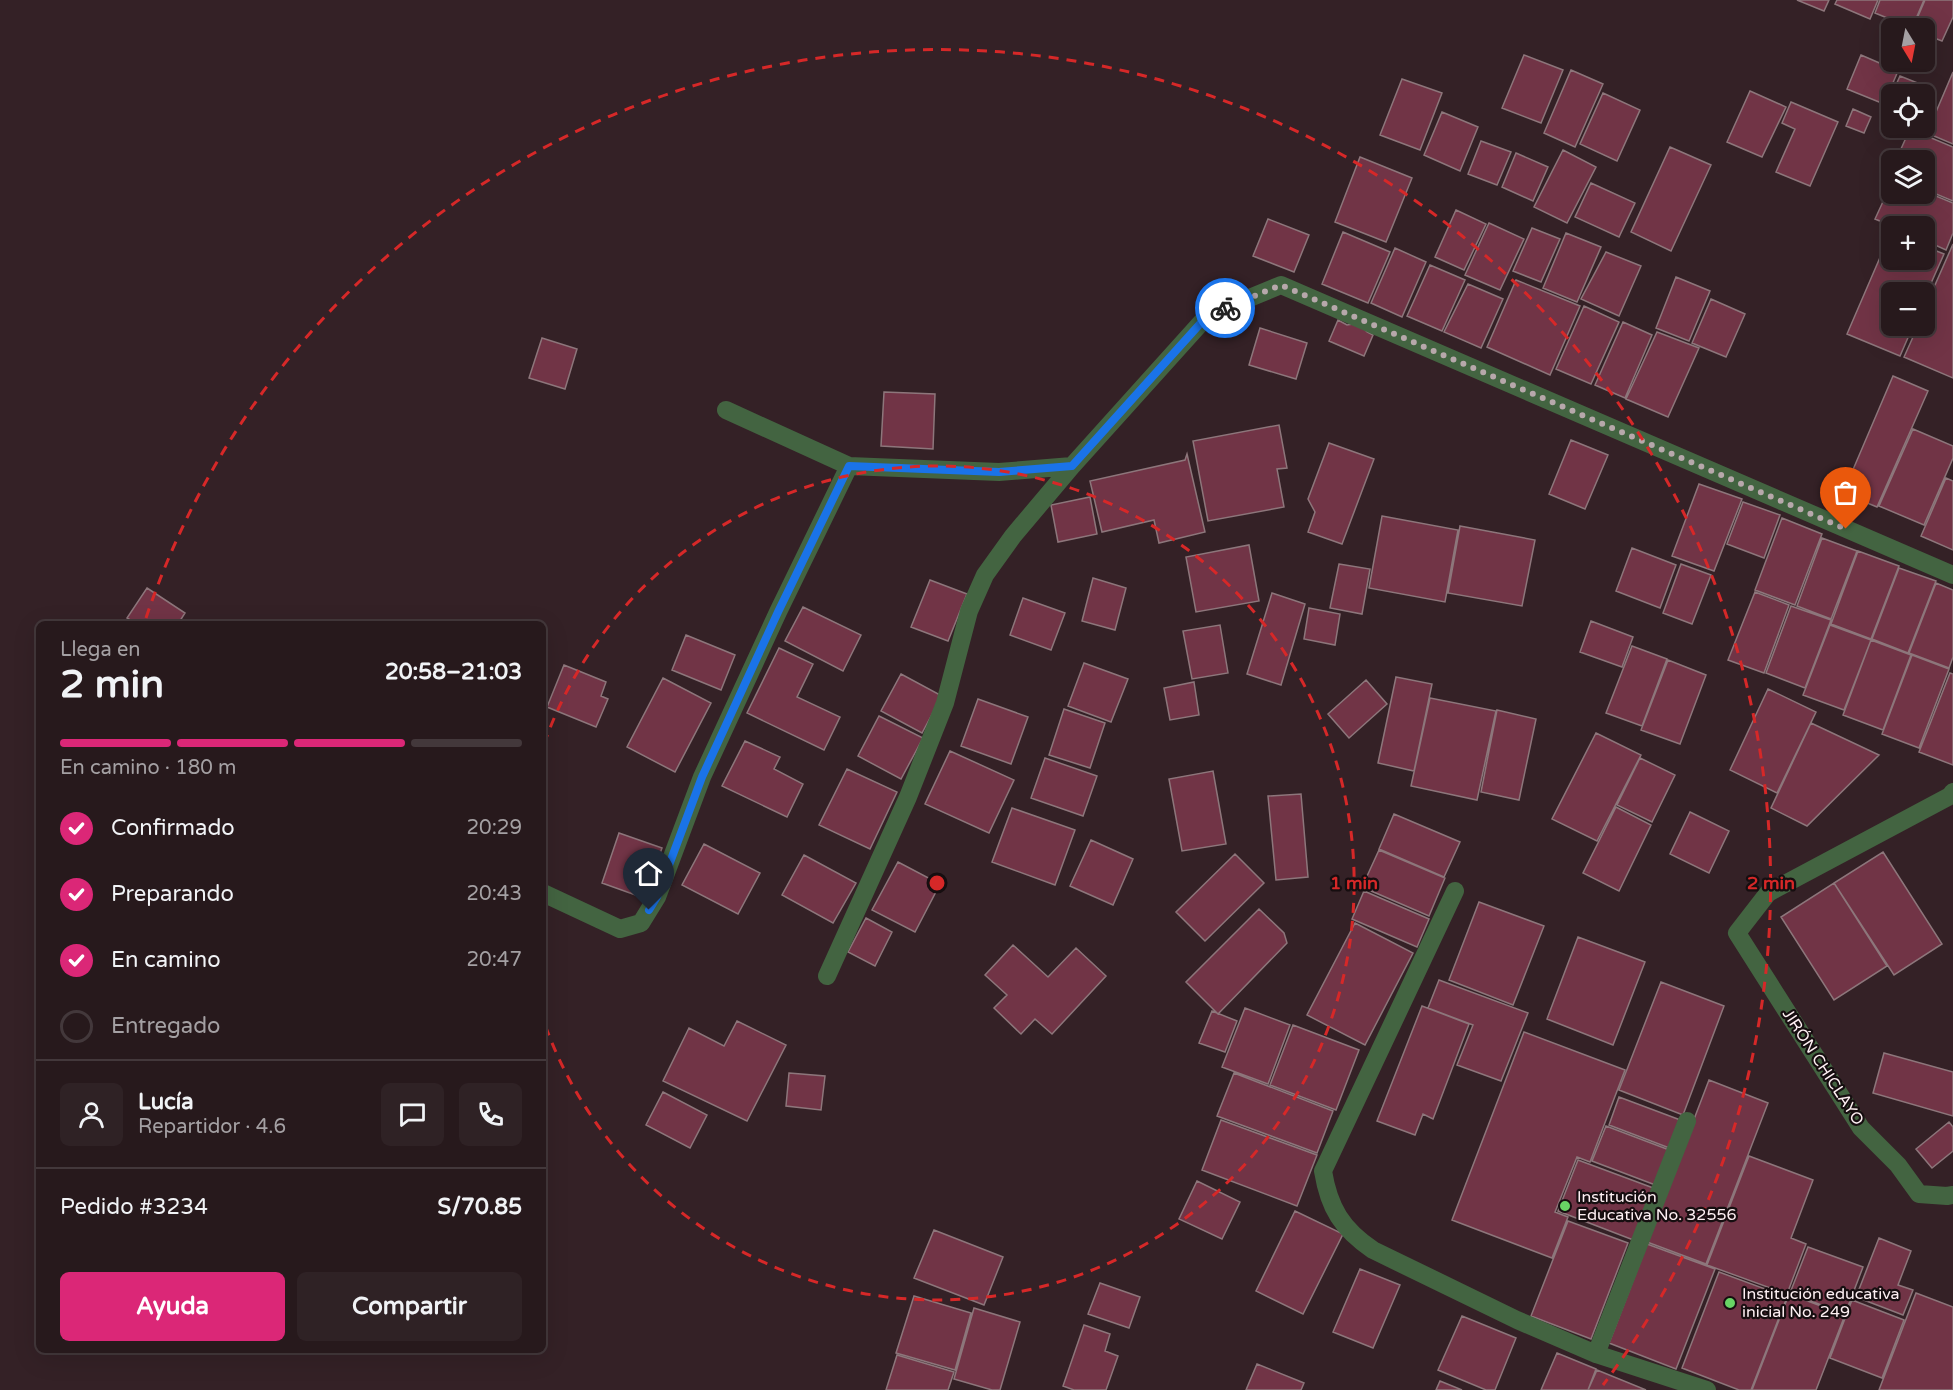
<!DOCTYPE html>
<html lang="es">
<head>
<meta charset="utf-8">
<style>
	body { margin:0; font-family:"Varela Round",sans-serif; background:#2f2225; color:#f1f3f6; height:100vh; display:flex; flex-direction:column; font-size:22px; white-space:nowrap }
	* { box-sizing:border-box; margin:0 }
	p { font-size:20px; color:#a4a0a3 }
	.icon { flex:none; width:33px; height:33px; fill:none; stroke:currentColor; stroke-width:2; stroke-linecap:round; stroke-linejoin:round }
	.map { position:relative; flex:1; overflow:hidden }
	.drawer { position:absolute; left:36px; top:621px; width:510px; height:732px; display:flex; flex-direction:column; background:#27191c; border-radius:9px; box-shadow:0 6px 24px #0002,0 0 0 2px #43383b }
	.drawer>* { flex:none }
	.needle { width:39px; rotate:170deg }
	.tools { position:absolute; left:1881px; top:18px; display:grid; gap:12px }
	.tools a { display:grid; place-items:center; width:54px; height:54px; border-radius:9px; background:#27191c; box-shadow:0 6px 24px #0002,0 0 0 2px #43383b; font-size:30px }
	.pin { position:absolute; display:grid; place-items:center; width:51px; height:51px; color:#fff; margin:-62px -26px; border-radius:50% 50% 50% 0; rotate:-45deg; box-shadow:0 0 6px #0007 }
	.pin .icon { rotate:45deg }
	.courier { position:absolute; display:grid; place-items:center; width:60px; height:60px; margin:-30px; border:4px solid #1a73e8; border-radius:50%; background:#fff; color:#222; box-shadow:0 2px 8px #0007 }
	.head em { font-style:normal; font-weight:800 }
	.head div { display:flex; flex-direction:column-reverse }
	.head { display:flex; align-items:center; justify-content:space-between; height:102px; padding:0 24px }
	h1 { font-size:39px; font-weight:800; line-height:45px }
	.bar { display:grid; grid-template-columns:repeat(4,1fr); gap:9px 6px; align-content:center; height:72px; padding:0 24px }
	.bar i { height:8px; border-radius:4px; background:#43383b }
	.bar .active { background:#db2777 }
	.bar p { grid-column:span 4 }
	.line { display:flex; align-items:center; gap:15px; padding:0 24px; border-top:2px solid #43383b }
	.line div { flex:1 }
	.round { display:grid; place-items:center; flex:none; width:63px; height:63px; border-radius:9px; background:#2f2225 }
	ol { padding:0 24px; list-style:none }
	li { display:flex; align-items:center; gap:18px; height:66px }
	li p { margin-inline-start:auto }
	li .icon { padding:6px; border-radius:50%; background:#db2777; color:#fff; stroke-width:4 }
	li:last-child { color:#a4a0a3 }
	li i { width:33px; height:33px; border:3px solid #43383b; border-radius:50% }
	.button { display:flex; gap:12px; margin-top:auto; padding:12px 24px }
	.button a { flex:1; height:69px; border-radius:9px; background:#db2777; color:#fff; font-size:24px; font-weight:800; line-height:69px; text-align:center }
	.button a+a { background:#2f2225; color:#f1f3f6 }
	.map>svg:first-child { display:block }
</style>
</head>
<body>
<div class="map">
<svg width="1953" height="1390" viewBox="0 0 1953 1390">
	<rect width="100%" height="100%" fill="#342126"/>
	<path fill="#713446" stroke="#8d767b" stroke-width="1.5" d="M 1797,0 L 1829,0 L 1824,11 Z
		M 1837,0 L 1878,0 L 1870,19 L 1835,4 Z
		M 1880,0 L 1924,0 L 1912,28 L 1875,13 Z
		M 1925,0 L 1953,0 L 1953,17 L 1942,41 L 1924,34 L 1924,28 L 1913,28 Z
		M 1524,55 L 1563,70 L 1541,123 L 1502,108 Z
		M 1861,55 L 1898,71 L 1884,104 L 1847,89 Z
		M 1571,70 L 1603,84 L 1575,147 L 1544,133 Z
		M 1953,72 L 1953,144 L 1927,133 Z
		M 1900,76 L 1935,90 L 1924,116 L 1924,94 L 1892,94 Z
		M 1402,79 L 1442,93 L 1420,150 L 1380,135 Z
		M 1750,91 L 1786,107 L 1762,157 L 1727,142 Z
		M 1603,93 L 1640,110 L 1617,161 L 1580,144 Z
		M 1791,102 L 1838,122 L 1810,186 L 1776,172 L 1795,129 L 1782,123 Z
		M 1853,109 L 1871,117 L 1864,133 L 1846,126 Z
		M 1442,112 L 1478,127 L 1460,171 L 1424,155 Z
		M 1910,129 L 1953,147 L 1953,201 L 1924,189 L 1924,160 L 1896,160 Z
		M 1481,141 L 1511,152 L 1497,185 L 1468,174 Z
		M 1670,147 L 1711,165 L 1671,251 L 1631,232 Z
		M 1563,150 L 1596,167 L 1567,223 L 1534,207 Z
		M 1516,153 L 1548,167 L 1533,201 L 1502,187 Z
		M 1360,157 L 1412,178 L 1386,242 L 1335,222 Z
		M 1892,182 L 1892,194 L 1924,194 L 1924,191 L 1953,203 L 1953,233 L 1946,250 L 1924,240 L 1924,226 L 1892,226 L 1875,219 Z
		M 1591,183 L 1635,203 L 1619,237 L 1575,217 Z
		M 1456,210 L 1486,224 L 1464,270 L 1435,257 Z
		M 1268,219 L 1309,235 L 1294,272 L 1253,256 Z
		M 1489,223 L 1524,239 L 1500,290 L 1465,275 Z
		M 1532,228 L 1560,239 L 1541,282 L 1513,271 Z
		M 1343,232 L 1390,252 L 1368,303 L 1322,284 Z
		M 1891,232 L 1892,260 L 1924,260 L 1924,246 L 1944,254 L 1924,299 L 1924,292 L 1892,292 L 1892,326 L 1913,326 L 1900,356 L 1847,334 Z
		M 1566,233 L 1601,247 L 1577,302 L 1543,288 Z
		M 1953,244 L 1953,378 L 1904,357 L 1918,326 L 1924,326 L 1924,310 Z
		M 1395,248 L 1426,262 L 1402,317 L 1371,303 Z
		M 1606,252 L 1641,266 L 1619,316 L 1581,299 Z
		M 1430,265 L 1465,280 L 1442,331 L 1407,316 Z
		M 1676,277 L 1710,291 L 1689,341 L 1656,328 Z
		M 1516,280 L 1580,306 L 1550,375 L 1487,347 Z
		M 1468,284 L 1503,299 L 1481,348 L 1444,332 Z
		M 1711,299 L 1745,314 L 1726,357 L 1692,343 Z
		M 1584,306 L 1619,322 L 1591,384 L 1556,369 Z
		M 1338,320 L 1347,325 L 1359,323 L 1367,332 L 1373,335 L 1364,356 L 1329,341 Z
		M 1623,322 L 1652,335 L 1625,398 L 1595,385 Z
		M 1260,328 L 1307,343 L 1296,379 L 1249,365 Z
		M 1657,332 L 1699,348 L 1668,417 L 1626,399 Z
		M 542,338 L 577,349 L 565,389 L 529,378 Z
		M 1893,376 L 1928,391 L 1877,507 L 1843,493 Z
		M 884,392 L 935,394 L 933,449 L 881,446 Z
		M 1279,425 L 1287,468 L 1277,469 L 1284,507 L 1208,521 L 1193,441 Z
		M 1913,429 L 1953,446 L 1953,458 L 1924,525 L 1879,506 Z
		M 1571,440 L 1608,455 L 1585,509 L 1549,494 Z
		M 1329,443 L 1374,459 L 1342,544 L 1308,532 L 1315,512 L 1308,499 Z
		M 1187,454 L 1205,532 L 1159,543 L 1154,520 L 1102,532 L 1090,481 L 1185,460 Z
		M 1946,478 L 1953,481 L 1953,550 L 1921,536 Z
		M 1699,484 L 1742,499 L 1714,571 L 1672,556 Z
		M 1090,497 L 1097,534 L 1058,542 L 1051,505 Z
		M 1743,502 L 1780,515 L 1764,558 L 1727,544 Z
		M 1382,516 L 1458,530 L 1445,602 L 1369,588 Z
		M 1782,518 L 1822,534 L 1795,605 L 1755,590 Z
		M 1460,526 L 1535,540 L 1522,606 L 1448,593 Z
		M 1822,538 L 1857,551 L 1831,619 L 1797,606 Z
		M 1249,545 L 1259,601 L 1196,612 L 1186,557 Z
		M 1632,548 L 1676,565 L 1660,608 L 1616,591 Z
		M 1858,551 L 1899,566 L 1871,639 L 1831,624 Z
		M 1339,564 L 1370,569 L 1362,614 L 1330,608 Z
		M 1681,564 L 1711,575 L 1692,624 L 1663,613 Z
		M 1899,568 L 1936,581 L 1908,653 L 1872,639 Z
		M 1093,578 L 1126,588 L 1115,630 L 1082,621 Z
		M 930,580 L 967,594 L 948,641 L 911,627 Z
		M 1936,583 L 1953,590 L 1953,657 L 1949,668 L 1909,653 Z
		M 147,588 L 185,613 L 178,624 L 137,624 L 127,618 Z
		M 1755,592 L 1789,605 L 1764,673 L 1728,660 Z
		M 1272,593 L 1305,604 L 1281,685 L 1247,674 Z
		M 1023,598 L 1065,613 L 1051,650 L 1010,635 Z
		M 1791,606 L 1831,620 L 1805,688 L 1766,673 Z
		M 803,607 L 861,635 L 843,671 L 785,641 Z
		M 1309,608 L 1340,614 L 1335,645 L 1304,639 Z
		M 1591,621 L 1633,637 L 1622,667 L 1580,652 Z
		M 1220,625 L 1228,673 L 1192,679 L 1183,631 Z
		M 1830,625 L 1871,640 L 1844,710 L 1803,695 Z
		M 686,635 L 735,655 L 721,690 L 672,670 Z
		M 1871,640 L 1911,655 L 1883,730 L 1843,715 Z
		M 1632,646 L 1667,659 L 1642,726 L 1606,713 Z
		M 779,648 L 813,664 L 797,697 L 840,717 L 824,750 L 747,713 Z
		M 1912,655 L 1949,669 L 1919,748 L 1882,734 Z
		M 1668,660 L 1706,675 L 1680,744 L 1641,730 Z
		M 1084,663 L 1128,679 L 1111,722 L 1068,706 Z
		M 564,665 L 606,682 L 601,696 L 608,699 L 596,727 L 547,707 Z
		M 1950,673 L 1953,674 L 1953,765 L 1919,752 Z
		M 901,674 L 942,696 L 922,733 L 881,711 Z
		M 1396,677 L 1432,684 L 1414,771 L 1378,763 Z
		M 663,678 L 711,703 L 675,772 L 627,747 Z
		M 1366,680 L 1387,704 L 1349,738 L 1328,714 Z
		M 1194,682 L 1199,715 L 1170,720 L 1164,688 Z
		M 1768,689 L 1816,712 L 1777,793 L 1730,770 Z
		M 1430,698 L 1496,711 L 1477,800 L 1411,786 Z
		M 978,699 L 1028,717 L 1011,764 L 961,746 Z
		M 1064,709 L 1105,723 L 1090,768 L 1049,755 Z
		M 1497,710 L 1536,719 L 1519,800 L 1481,792 Z
		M 879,716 L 923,738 L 901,779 L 858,756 Z
		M 1811,723 L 1879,755 L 1807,826 L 1771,808 Z
		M 1596,733 L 1641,755 L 1597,841 L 1552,819 Z
		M 745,741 L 780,757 L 774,769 L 803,784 L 787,817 L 722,786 Z
		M 950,751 L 1014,780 L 989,833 L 925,804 Z
		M 1045,758 L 1097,776 L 1083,816 L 1031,798 Z
		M 1640,758 L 1675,775 L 1652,822 L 1617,805 Z
		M 847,769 L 897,792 L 870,849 L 819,825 Z
		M 1213,771 L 1226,844 L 1182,851 L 1169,779 Z
		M 1301,794 L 1308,877 L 1276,880 L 1268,796 Z
		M 1616,807 L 1651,825 L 1619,891 L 1583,873 Z
		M 1012,808 L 1075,830 L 1055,885 L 992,862 Z
		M 1690,812 L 1729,831 L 1709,873 L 1670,854 Z
		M 1394,814 L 1460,842 L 1444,877 L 1379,849 Z
		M 619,833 L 662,848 L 644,898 L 602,883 Z
		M 1091,840 L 1133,859 L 1113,905 L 1070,886 Z
		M 704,844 L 760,873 L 738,914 L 682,885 Z
		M 1379,850 L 1445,878 L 1429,916 L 1362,887 Z
		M 1883,852 L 1942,944 L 1894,975 L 1834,883 Z
		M 1235,854 L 1264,883 L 1205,941 L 1176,912 Z
		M 804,855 L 856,883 L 833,923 L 782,895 Z
		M 898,862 L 940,884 L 915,932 L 872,910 Z
		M 1834,883 L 1887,966 L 1834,1000 L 1781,917 Z
		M 1364,891 L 1429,919 L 1417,947 L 1352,919 Z
		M 1479,902 L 1544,926 L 1513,1005 L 1449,980 Z
		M 1259,909 L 1284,933 L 1287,943 L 1218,1014 L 1186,982 Z
		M 866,918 L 892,932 L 875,966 L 848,952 Z
		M 1355,923 L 1413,953 L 1365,1045 L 1307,1015 Z
		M 1578,937 L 1645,962 L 1613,1045 L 1547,1019 Z
		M 1013,945 L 1048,977 L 1076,948 L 1106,976 L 1052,1034 L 1035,1019 L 1021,1034 L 994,1008 L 1007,995 L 985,975 Z
		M 1439,980 L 1528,1013 L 1501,1081 L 1457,1065 L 1473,1025 L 1428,1008 Z
		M 1661,982 L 1724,1006 L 1683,1115 L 1619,1090 Z
		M 1422,1006 L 1469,1024 L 1433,1119 L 1423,1114 L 1415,1135 L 1377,1121 Z
		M 1245,1008 L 1290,1025 L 1268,1084 L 1222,1067 Z
		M 1212,1011 L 1237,1021 L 1225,1052 L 1199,1043 Z
		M 737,1021 L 786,1045 L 747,1121 L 663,1081 L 689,1028 L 724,1046 Z
		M 1293,1025 L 1359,1050 L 1336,1110 L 1270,1085 Z
		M 1524,1032 L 1625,1070 L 1590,1162 L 1577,1157 L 1555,1212 L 1568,1217 L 1552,1258 L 1452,1220 Z
		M 1884,1053 L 1953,1072 L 1953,1116 L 1873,1093 Z
		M 789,1073 L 825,1076 L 821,1110 L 786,1106 Z
		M 1234,1073 L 1333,1111 L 1317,1153 L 1217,1116 Z
		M 1709,1080 L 1768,1103 L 1706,1264 L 1647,1242 Z
		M 663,1092 L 707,1115 L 690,1148 L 646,1125 Z
		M 1619,1097 L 1683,1121 L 1672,1149 L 1609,1125 Z
		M 1221,1120 L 1317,1155 L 1297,1206 L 1202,1170 Z
		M 1949,1122 L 1953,1127 L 1953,1151 L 1932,1168 L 1916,1149 Z
		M 1606,1126 L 1672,1151 L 1658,1186 L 1592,1161 Z
		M 1749,1156 L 1813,1180 L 1791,1238 L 1806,1244 L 1787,1294 L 1707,1265 Z
		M 1578,1160 L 1656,1189 L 1636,1241 L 1558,1211 Z
		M 1197,1181 L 1240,1202 L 1222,1239 L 1179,1219 Z
		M 1295,1211 L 1343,1234 L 1303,1314 L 1256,1291 Z
		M 1568,1221 L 1628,1243 L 1591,1339 L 1531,1316 Z
		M 934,1230 L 1003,1257 L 984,1305 L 914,1278 Z
		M 1879,1238 L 1911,1251 L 1898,1285 L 1913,1290 L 1903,1315 L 1856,1297 Z
		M 1647,1244 L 1715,1269 L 1676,1369 L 1609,1343 Z
		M 1808,1247 L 1863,1267 L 1845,1314 L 1790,1293 Z
		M 1360,1269 L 1400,1285 L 1373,1348 L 1333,1332 Z
		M 1719,1272 L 1787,1297 L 1751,1390 L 1739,1390 L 1682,1368 Z
		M 1100,1283 L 1140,1297 L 1129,1328 L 1088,1314 Z
		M 1916,1293 L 1953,1307 L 1953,1390 L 1879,1390 Z
		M 1789,1294 L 1845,1315 L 1816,1390 L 1752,1390 Z
		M 914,1296 L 971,1313 L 955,1370 L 896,1353 Z
		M 1852,1300 L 1904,1320 L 1882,1378 L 1830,1358 Z
		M 974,1308 L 1020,1322 L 1000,1390 L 992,1390 L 954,1379 Z
		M 1462,1316 L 1516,1338 L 1495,1390 L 1486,1390 L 1438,1370 Z
		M 1084,1325 L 1110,1334 L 1105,1351 L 1118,1356 L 1106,1390 L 1074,1390 L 1063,1386 Z
		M 1557,1353 L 1596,1369 L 1588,1390 L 1541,1390 Z
		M 897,1355 L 954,1372 L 948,1390 L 886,1390 Z
		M 1257,1364 L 1304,1383 L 1301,1390 L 1246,1390 Z
		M 1597,1370 L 1646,1390 L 1588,1390 Z
		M 1440,1381 L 1462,1390 L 1436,1390 Z"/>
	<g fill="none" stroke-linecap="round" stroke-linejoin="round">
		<path stroke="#436441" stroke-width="18" d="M 726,410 L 849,466 L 999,472 L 1072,466 L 1208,315 L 1281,285 L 1953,575
			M 1953,792 L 1950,796 L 1768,893 L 1737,933 L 1861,1128 L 1898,1165 L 1919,1194 L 1947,1196 L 1953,1195
			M 1455,891 L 1323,1171 C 1329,1208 1342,1229 1373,1250 L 1517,1320 L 1596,1354 L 1707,1390
			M 543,893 L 620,929 L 641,923 L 657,897 L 702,777 L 778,612 L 849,466
			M 827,976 L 908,797 L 945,703 L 969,611 L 985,575 L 1013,536 L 1072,466
			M 1596,1354 L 1687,1121"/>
	</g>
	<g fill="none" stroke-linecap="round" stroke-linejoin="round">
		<path stroke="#b7a8ab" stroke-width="6" stroke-dasharray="0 10.8" d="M 1225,308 L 1281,285 L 1846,529"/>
		<path stroke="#1a73e8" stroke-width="8" d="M 649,910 L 657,897 L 702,777 L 778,612 L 849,466 L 999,472 L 1072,466 L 1208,315 L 1225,308"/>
	</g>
	<g fill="none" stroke="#d62828" stroke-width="3" stroke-dasharray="10 8">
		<path d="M544 744A417 417 0 1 1 544 1022"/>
		<path d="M146 618A834 834 0 1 1 1603 1385"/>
	</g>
	<g fill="#68d465" stroke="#160e10" stroke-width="2">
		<circle cx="1565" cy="1206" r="6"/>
		<circle cx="1730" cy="1303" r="6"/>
	</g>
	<g text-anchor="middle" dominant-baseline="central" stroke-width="4.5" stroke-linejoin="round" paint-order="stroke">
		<g font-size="16" fill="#fef0f3" stroke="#160e10">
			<text transform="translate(1823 1067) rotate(57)">JIRÓN CHICLAYO</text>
		</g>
		<g font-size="16" fill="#fef0f3" stroke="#160e10" text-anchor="start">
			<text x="1577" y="1197">Institución<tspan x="1577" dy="18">Educativa No. 32556</tspan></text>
			<text x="1742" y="1294">Institución educativa<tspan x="1742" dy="18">inicial No. 249</tspan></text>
		</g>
	</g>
	<circle cx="937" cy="883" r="9" fill="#d62828" stroke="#160e10" stroke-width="3"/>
	<g font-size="18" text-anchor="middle" font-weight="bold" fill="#d62828" stroke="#160e10" stroke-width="4.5" stroke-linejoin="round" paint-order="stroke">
		<text x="1354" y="889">1 min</text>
		<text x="1771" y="889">2 min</text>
	</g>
</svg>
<div class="tools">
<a><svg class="needle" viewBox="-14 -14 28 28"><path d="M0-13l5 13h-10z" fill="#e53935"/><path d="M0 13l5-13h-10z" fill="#a4a0a3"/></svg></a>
<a><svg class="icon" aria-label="locate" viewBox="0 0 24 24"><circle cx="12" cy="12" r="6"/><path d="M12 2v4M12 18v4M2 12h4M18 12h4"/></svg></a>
<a><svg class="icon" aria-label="layers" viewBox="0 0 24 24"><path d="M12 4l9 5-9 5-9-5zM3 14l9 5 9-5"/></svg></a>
<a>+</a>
<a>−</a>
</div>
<div class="pin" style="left:1846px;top:529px;background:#ea580c"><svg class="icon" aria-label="bag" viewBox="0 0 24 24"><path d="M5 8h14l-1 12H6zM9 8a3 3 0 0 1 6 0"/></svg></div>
<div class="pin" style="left:649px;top:910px;background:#1f2937"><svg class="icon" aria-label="home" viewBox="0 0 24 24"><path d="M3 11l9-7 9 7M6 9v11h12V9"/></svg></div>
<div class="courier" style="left:1225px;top:308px"><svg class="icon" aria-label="bike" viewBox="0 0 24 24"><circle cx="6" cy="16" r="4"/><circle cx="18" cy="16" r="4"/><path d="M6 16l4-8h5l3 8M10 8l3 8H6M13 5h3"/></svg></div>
<section class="drawer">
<div class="head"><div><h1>2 min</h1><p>Llega en</p></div><em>20:58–21:03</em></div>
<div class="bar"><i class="active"></i><i class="active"></i><i class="active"></i><i></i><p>En camino · 180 m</p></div>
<ol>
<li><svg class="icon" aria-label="check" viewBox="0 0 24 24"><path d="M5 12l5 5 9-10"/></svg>Confirmado<p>20:29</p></li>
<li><svg class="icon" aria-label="check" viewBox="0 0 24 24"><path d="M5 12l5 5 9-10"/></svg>Preparando<p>20:43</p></li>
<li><svg class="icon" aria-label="check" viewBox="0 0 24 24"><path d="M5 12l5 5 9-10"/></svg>En camino<p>20:47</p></li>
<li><i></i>Entregado</li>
</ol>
<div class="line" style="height:108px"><a class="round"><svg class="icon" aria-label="person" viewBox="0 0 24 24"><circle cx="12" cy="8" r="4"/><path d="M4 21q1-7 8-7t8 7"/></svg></a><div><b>Lucía</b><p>Repartidor · 4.6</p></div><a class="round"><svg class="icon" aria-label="chat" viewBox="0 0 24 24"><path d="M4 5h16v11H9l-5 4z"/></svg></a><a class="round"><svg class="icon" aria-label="phone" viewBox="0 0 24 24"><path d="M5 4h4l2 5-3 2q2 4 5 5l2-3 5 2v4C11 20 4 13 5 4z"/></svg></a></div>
<div class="line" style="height:78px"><div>Pedido #3234</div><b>S/70.85</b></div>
<div class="button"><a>Ayuda</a><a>Compartir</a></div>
</section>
</div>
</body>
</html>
